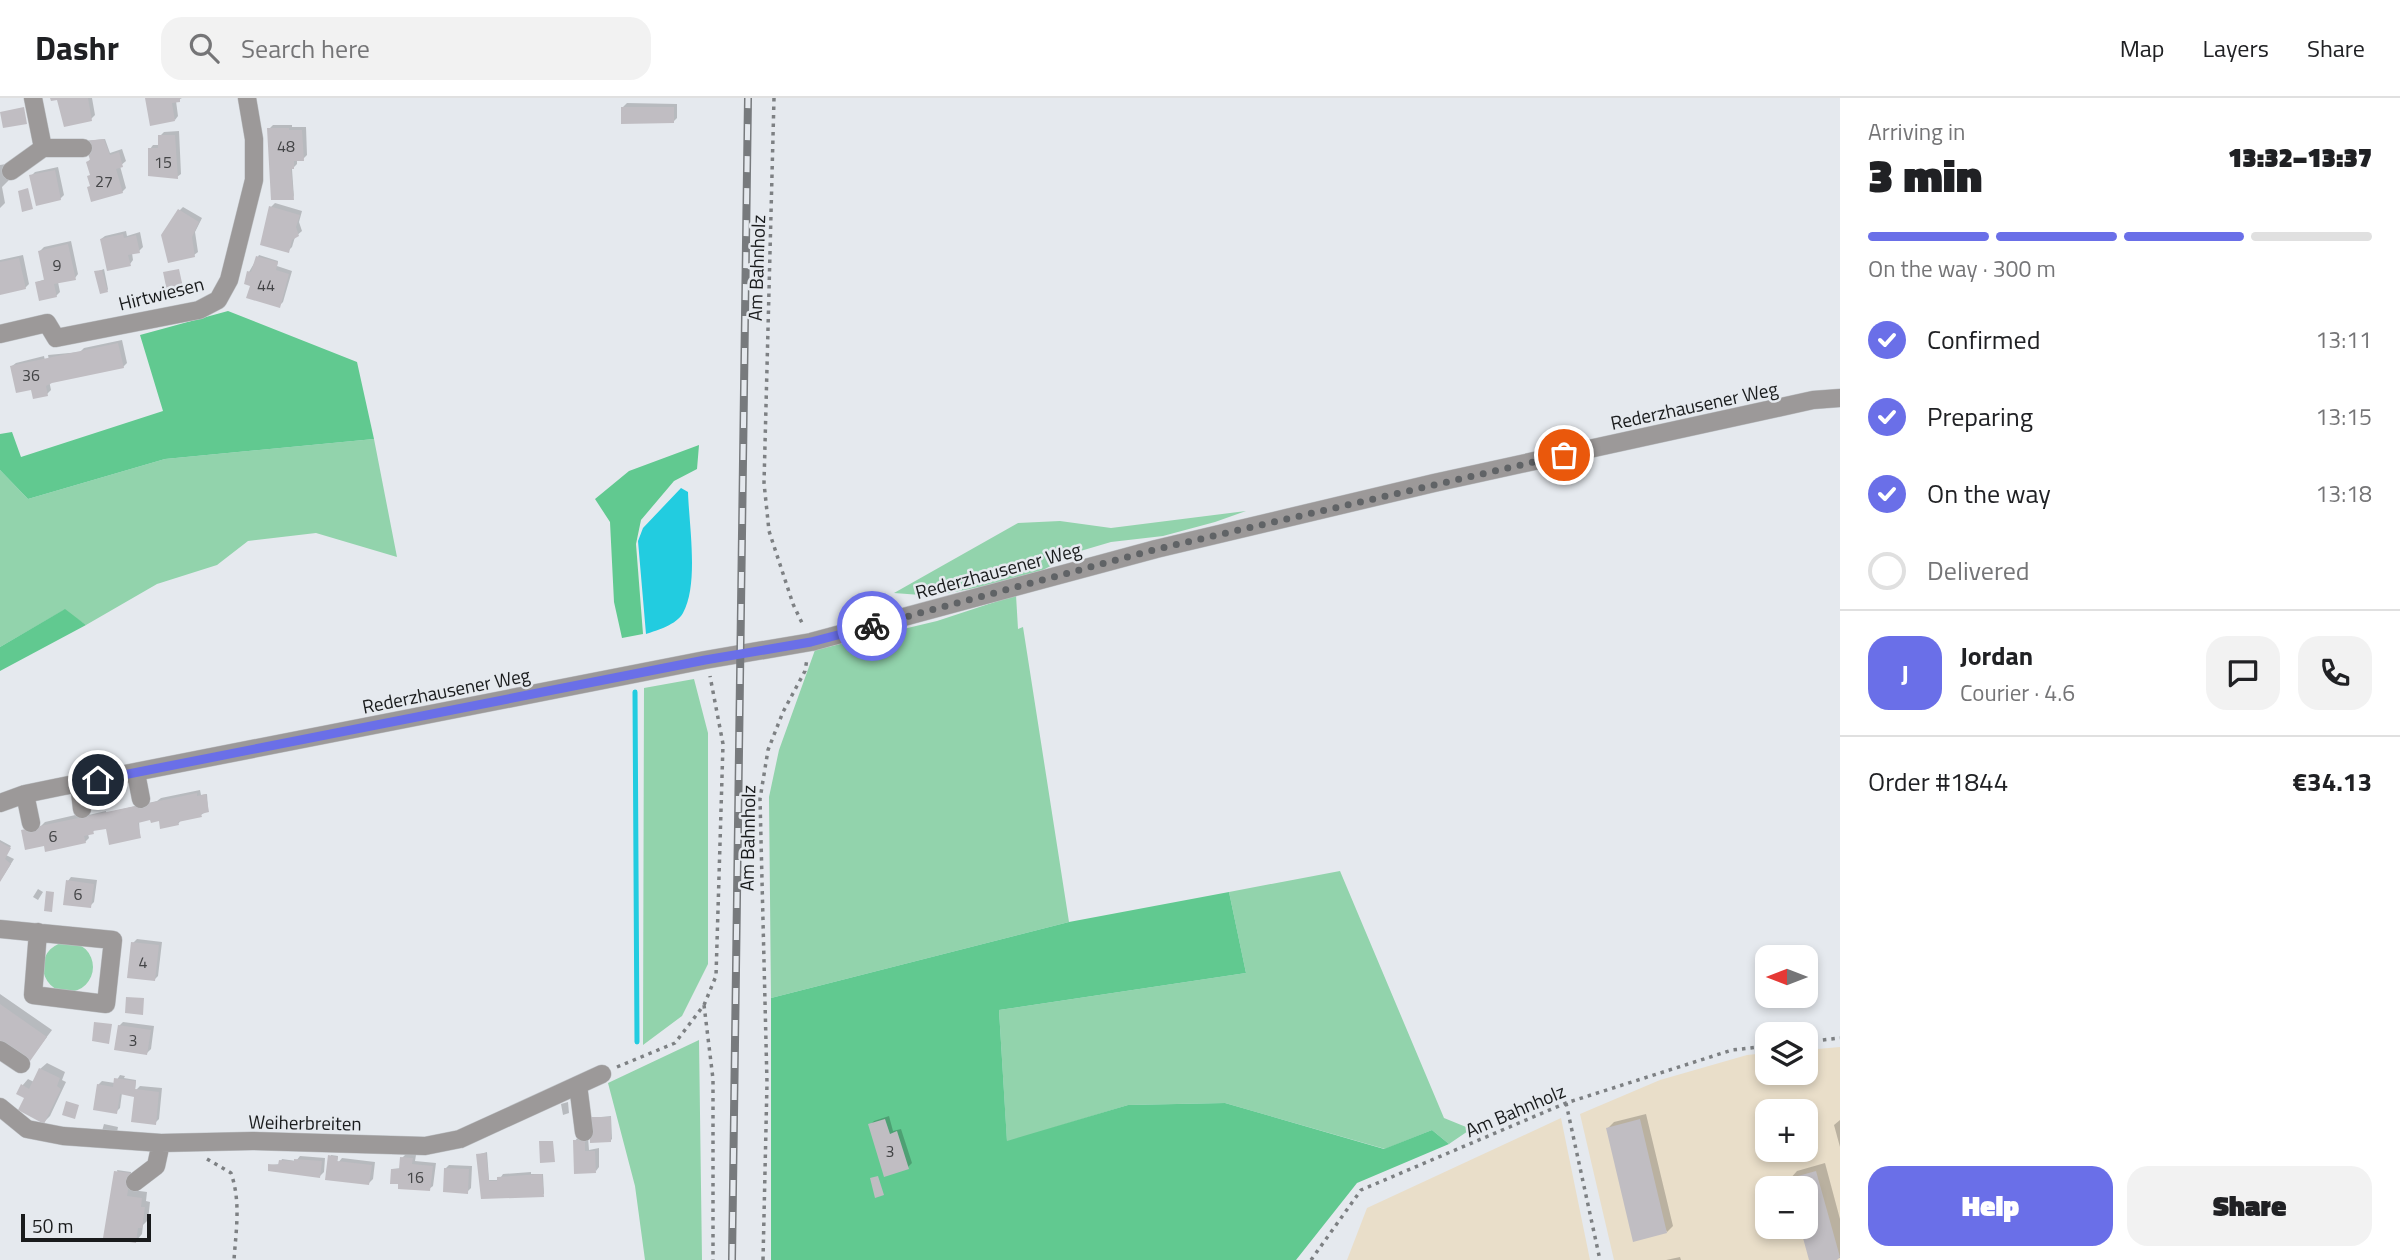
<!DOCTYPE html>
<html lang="en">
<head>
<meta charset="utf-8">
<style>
	body { margin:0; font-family:"Titillium Web",sans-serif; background:#f2f2f2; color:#202124; height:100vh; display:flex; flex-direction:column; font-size:26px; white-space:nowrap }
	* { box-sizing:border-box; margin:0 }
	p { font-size:23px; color:#757577 }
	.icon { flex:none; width:38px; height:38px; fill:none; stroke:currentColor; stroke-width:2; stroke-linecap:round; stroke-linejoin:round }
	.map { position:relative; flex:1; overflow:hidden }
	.side { display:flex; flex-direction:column; background:#fff; width:560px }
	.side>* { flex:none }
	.needle { width:46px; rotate:270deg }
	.buttons { position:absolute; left:1755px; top:847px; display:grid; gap:14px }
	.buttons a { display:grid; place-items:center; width:63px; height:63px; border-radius:14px; background:#fff; box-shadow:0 4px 10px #0003; font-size:35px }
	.scale { position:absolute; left:21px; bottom:18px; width:130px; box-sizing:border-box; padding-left:7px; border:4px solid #191b1c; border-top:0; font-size:19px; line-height:24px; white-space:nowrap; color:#191b1c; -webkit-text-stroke:5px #e5e9ee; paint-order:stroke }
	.pin { position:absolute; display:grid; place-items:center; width:60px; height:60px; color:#fff; margin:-30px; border:4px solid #fff; border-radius:50%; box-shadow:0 2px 7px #0007 }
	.courier { position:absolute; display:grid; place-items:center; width:70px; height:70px; margin:-35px; border:5px solid #6a6fe8; border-radius:50%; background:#fff; color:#222; box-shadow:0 2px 9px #0007 }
	.overview em { font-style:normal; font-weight:800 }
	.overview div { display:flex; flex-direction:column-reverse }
	.overview { display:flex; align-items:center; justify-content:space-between; height:119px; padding:0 28px }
	h1 { font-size:46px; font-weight:800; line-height:52px }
	.bar { display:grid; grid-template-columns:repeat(4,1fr); gap:10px 7px; align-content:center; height:84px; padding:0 28px }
	.bar i { height:9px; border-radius:5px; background:#e0e0e0 }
	.bar .current { background:#6a6fe8 }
	.bar p { grid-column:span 4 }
	.line { display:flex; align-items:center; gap:18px; padding:0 28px; border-top:2px solid #e0e0e0 }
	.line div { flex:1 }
	.round { display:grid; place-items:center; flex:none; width:74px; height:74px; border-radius:21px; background:#f2f2f2 }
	ol { padding:0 28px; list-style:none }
	li { display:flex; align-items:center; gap:21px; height:77px }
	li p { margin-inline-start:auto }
	li .icon { padding:7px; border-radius:50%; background:#6a6fe8; color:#fff; stroke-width:4 }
	li:last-child { color:#757577 }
	li i { width:38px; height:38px; border:4px solid #e0e0e0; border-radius:50% }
	.button { display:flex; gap:14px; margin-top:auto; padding:14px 28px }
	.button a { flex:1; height:80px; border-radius:21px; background:#6a6fe8; color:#fff; font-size:28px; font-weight:800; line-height:80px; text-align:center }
	.button a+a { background:#f2f2f2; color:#202124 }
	header { display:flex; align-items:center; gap:42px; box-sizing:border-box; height:98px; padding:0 35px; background:#fff; border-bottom:2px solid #e0e0e0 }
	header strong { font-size:33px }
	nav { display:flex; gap:38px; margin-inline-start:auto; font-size:24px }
	.search { width:490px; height:63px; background:#f2f2f2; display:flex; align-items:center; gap:18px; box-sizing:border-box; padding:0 24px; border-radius:21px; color:#757577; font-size:26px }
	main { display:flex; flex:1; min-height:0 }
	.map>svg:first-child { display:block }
</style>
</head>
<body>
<header>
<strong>Dashr</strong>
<div class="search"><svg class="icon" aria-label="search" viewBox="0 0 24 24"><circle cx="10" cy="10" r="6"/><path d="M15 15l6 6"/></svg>Search here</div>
<nav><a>Map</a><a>Layers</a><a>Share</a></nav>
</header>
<main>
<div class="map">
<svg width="1840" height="1162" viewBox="0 0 1840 1162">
	<rect width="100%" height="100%" fill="#e5e9ee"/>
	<path fill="#e9dec9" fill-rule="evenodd" d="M 1840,949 L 1840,1162 L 1614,1162 L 1580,1016 L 1660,982 L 1747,957 L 1767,955 L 1768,975 L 1806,975 L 1806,952 ZM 1768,1013 L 1806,1013 L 1806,1052 L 1768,1052 ZM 1768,1090 L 1806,1090 L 1806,1129 L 1768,1129 Z
		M 1561,1020 L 1590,1162 L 1347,1162 L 1367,1110 Z"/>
	<path fill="#92d3ac" d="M 374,341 L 397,459 L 316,435 L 248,443 L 217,467 L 157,486 L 86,527 L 64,512 L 0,549 L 0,372 L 28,401 L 165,361 Z
		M 1246,413 L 1215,424 L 1163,438 L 1111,444 L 1077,454 L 1043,472 L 985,488 L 934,498 L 894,495 L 1018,425 L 1060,423 L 1111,430 Z
		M 1016,497 L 1018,531 L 1023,529 L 1069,824 L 771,900 L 769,699 L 779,652 L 815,552 L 937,523 Z
		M 694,581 L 708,635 L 708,866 L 682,918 L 643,947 L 644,590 Z
		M 1340,773 L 1444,1020 L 1471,1031 L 1449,1046 L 1432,1032 L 1385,1051 L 1225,1005 L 1128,1007 L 1007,1044 L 999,912 L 1246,875 L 1229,794 Z
		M43 869a25 25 0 1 1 50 0a25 25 0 1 1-50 0Z
		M 699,942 L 702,1162 L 645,1162 L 635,1088 L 608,985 Z"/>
	<path fill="#61c990" d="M 228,213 L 357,264 L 374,341 L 165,361 L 28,401 L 0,372 L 0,336 L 12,334 L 21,359 L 163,313 L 140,237 Z
		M 699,347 L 697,371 L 674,383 L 641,422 L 636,446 L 643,536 L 622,540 L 614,504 L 610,424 L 595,401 L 629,373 Z
		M 65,511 L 86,527 L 0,573 L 0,549 Z
		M 1229,794 L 1246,875 L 999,912 L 1007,1043 L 1128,1007 L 1225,1005 L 1384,1051 L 1432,1032 L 1449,1046 L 1357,1085 L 1296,1162 L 771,1162 L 771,900 L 1069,824 Z"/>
	<path fill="#22cce0" d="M 681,390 L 688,394 C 689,427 699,486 683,515 C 676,527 658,532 646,536 L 638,443 L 643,430 Z"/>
	<path fill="#0003" d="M 59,0 L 92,0 L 95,17 L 91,21 Z
		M 146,0 L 182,0 L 176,3 L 178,18 L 175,22 Z
		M 627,5 L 677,6 L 677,20 L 673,24 L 623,9 Z
		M 273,27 L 292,27 L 292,29 L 306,29 L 307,57 L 303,61 L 297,61 L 297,66 L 292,71 L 294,100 L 269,31 Z
		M 179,33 L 181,76 L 177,79 L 150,51 L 153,47 L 160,47 L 160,38 L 164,34 Z
		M 105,41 L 110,55 L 122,51 L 126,63 L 120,68 L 126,90 L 122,94 L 91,87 L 91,76 L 88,64 L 91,60 L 86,43 Z
		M 6,66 L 9,82 L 2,89 L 5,105 L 0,110 L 0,67 Z
		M 58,69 L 64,97 L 60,101 L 31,78 L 35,74 Z
		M 275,105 L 302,113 L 299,124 L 302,133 L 295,139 L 292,149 L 288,153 L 271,109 Z
		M 183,109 L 202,120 L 195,134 L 198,154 L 194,157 L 179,113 Z
		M 126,133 L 127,138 L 140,134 L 143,149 L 139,153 L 132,155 L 133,162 L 130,166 L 101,141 L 105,138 Z
		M 71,143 L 78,176 L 75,180 L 58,184 L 60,194 L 56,198 L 37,184 L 46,181 L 40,153 L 44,149 Z
		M 23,157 L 29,186 L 25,190 L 0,195 L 0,162 Z
		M 259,157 L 278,163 L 277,168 L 292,173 L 283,204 L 279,208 L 252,187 L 249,174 Z
		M 104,171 L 108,191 L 107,193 L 96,174 Z
		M 122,242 L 127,265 L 123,269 L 53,283 L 48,257 L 80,254 L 84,250 Z
		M 44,258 L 51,292 L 47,296 L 32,290 L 12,268 L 16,265 Z
		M 200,692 L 201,697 L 207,696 L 208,712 L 201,717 L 182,721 L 178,726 L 160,720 L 139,723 L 140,738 L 107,729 L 94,731 L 93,735 L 88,736 L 89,740 L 85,744 L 45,744 L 23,733 L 41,728 L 45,724 L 84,715 L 84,718 L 106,713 L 106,715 L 157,703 L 161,700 Z
		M 0,742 L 11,748 L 6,757 L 14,761 L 0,783 Z
		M 71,779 L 97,782 L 94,804 L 90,808 L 68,783 Z
		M 38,791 L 43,794 L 38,802 L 33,799 Z
		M 137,841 L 162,844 L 158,878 L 154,882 L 133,845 Z
		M 0,896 L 52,932 L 28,964 L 0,945 Z
		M 123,924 L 154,928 L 151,951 L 147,955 L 119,928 Z
		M 47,965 L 65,974 L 62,982 L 66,984 L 50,1018 L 44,1024 L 22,988 L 28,981 L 34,984 L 40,971 Z
		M 120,977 L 125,978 L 124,980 L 136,982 L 135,993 L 140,988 L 162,990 L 159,1021 L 155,1025 L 136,997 L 122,995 L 120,1010 L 116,1014 L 98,987 L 102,983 L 115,985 Z
		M 568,1004 L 569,1015 L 563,1017 L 561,1006 Z
		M 1646,1016 L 1673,1128 L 1667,1134 L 1608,1030 L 1614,1024 Z
		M 611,1018 L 612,1041 L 611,1042 L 591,1020 Z
		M 889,1018 L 893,1033 L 901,1031 L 912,1065 L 908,1069 L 870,1027 L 874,1023 Z
		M 1840,1022 L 1840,1049 L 1834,1027 Z
		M 104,1026 L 118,1029 L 117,1034 L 102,1033 Z
		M 1812,1027 L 1817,1046 L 1811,1052 L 1784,1060 L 1781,1052 L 1806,1052 L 1806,1029 Z
		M 578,1039 L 588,1039 L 589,1052 L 599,1050 L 599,1069 L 596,1073 L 575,1043 Z
		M 487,1054 L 489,1082 L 499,1082 L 503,1076 L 531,1074 L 531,1076 L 543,1076 L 544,1096 L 483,1099 L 477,1057 Z
		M 406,1056 L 416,1057 L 415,1063 L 436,1065 L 433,1088 L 429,1091 L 392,1071 L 401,1070 L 402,1060 Z
		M 331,1057 L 338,1058 L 337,1066 L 342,1060 L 375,1064 L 373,1081 L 369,1085 L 327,1080 Z
		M 300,1058 L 325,1060 L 324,1074 L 320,1078 L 270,1067 L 280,1066 L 282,1061 L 296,1063 Z
		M 1825,1065 L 1840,1121 L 1840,1160 L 1811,1162 L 1802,1129 L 1806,1129 L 1806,1090 L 1791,1090 L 1789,1082 L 1797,1073 Z
		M 449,1067 L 472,1068 L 471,1090 L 467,1094 L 445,1071 Z
		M 117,1072 L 131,1074 L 131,1078 L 134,1078 L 132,1092 L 147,1094 L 146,1103 L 150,1104 L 148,1122 L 143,1127 L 142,1136 L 136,1143 Z
		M 1680,1159 L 1681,1162 L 1666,1162 Z"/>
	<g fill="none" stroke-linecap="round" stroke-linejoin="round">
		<path stroke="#22cce0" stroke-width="5" d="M 635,594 L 637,944"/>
	</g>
	<path fill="#c0bdc2" d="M 50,0 L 88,0 L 92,23 L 64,29 L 57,2 L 51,3 Z
		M 145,0 L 180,0 L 180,4 L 172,5 L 175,23 L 150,28 Z
		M 24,9 L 27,26 L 3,30 L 0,14 Z
		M 621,9 L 674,9 L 674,25 L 621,26 Z
		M 267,30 L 289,30 L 289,32 L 302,32 L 304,63 L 294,63 L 294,71 L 291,71 L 294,102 L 271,102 Z
		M 158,37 L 175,37 L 178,81 L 148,78 L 148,50 L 158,50 Z
		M 104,41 L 110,57 L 119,54 L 123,69 L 116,71 L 123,95 L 91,104 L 87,89 L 90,88 L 87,78 L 90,77 L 86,64 L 90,62 L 84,43 Z
		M 55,72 L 61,102 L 36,108 L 29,77 Z
		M 28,90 L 33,111 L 22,114 L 18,93 Z
		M 269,108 L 300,117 L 296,129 L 299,138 L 292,142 L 289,155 L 260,147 Z
		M 178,111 L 199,124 L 192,139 L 195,159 L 168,165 L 161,137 Z
		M 123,136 L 124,140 L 136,137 L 140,155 L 128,157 L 131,168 L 107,173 L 100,141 Z
		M 68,146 L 76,182 L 54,186 L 57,199 L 39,203 L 35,184 L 44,182 L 38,153 Z
		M 256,158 L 278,164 L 276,172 L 289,176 L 280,210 L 246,200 L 250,188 L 244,186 L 247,173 L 251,174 Z
		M 19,160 L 26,191 L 0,197 L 0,164 Z
		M 179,171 L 184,194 L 168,198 L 163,174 Z
		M 102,172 L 108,194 L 100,196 L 94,173 Z
		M 118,245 L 124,270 L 52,285 L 46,288 L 48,298 L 33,301 L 31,292 L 16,295 L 10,268 Z
		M 197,695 L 197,698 L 206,696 L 209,714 L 201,716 L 202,719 L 178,724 L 179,727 L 160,731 L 159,723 L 151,725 L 150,722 L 138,725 L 141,740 L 109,747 L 106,731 L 93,733 L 94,736 L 84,738 L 86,745 L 45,754 L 44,748 L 25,752 L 21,732 Z
		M 0,744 L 11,750 L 5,761 L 11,766 L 0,784 Z
		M 66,782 L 94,786 L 91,810 L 63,807 Z
		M 46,793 L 54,794 L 52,814 L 44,813 Z
		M 131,844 L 159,847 L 155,883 L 127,880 Z
		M 126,899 L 144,900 L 143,917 L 125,915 Z
		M 0,906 L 47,939 L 28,966 L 0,947 Z
		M 94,924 L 112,926 L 109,946 L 92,943 Z
		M 118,927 L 151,932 L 147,957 L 114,952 Z
		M 39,970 L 60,980 L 57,988 L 61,991 L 44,1026 L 18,1012 L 24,1000 L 16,996 L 21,986 L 29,991 Z
		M 114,980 L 136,983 L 135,991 L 159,994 L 156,1027 L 131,1024 L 134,999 L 120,996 L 117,1016 L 93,1012 L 97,986 L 113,989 Z
		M 66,1003 L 79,1007 L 75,1021 L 62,1017 Z
		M 589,1019 L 611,1019 L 611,1044 L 590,1045 Z
		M 885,1021 L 890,1036 L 897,1033 L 909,1071 L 884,1079 L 868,1026 Z
		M 1640,1021 L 1667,1135 L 1633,1144 L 1606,1030 Z
		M 1807,1034 L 1812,1054 L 1782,1062 L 1780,1052 L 1806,1052 Z
		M 573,1042 L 585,1042 L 585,1053 L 595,1053 L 596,1075 L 574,1076 Z
		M 539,1043 L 553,1043 L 555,1064 L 540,1065 Z
		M 486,1055 L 489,1083 L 497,1083 L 497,1079 L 542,1076 L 544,1099 L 481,1101 L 476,1056 Z
		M 328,1057 L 338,1059 L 337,1063 L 372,1067 L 369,1087 L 325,1082 Z
		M 400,1059 L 413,1060 L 412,1066 L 433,1068 L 430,1093 L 398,1091 L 398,1086 L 390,1086 L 391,1071 L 399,1071 Z
		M 294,1061 L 322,1063 L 320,1080 L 268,1073 L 268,1066 L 278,1067 L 279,1062 L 294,1063 Z
		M 444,1070 L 469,1071 L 468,1096 L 443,1094 Z
		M 114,1073 L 131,1075 L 127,1098 L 142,1100 L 141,1109 L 145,1109 L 142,1130 L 138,1130 L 136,1145 L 103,1140 Z
		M 1816,1073 L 1840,1159 L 1837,1162 L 1809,1162 L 1800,1129 L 1806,1129 L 1806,1090 L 1790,1090 L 1787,1081 Z
		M 878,1078 L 884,1097 L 875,1100 L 870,1080 Z"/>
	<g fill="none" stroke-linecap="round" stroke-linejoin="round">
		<g stroke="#c0c4c8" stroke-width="19">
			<path id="minor" d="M 33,0 L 43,50
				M 11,73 L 43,50 L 83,50
				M 0,236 L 47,225 L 56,240 L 199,212 L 218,202 L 229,182 L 254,82 L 254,41 L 247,0
				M 136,675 L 141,701
				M 79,685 L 82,711
				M 25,696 L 31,725
				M 0,705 L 25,696 L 59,689 L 705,562 L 811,544 L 1156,451 L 1434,385 L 1813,302 L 1840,300
				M 0,831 L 113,842 L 106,906 L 33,897 L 38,834
				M 0,952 L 21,966
				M 578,987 L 584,1034
				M 0,1009 L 27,1031 L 63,1038 L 161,1045 L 252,1043 L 425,1048 L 460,1041 L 602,976
				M 135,1084 L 156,1068 L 161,1045"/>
		</g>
		<path stroke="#7d8083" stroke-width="3.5" stroke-dasharray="3.5 5" stroke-linecap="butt" d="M 774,0 L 764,385 L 769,433 L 793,506 L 803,527
			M 704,907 L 713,981 L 713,1162
			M 1806,944 L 1840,940
			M 617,969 L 675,945 L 704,907 L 716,878 L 723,646 L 710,578
			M 1566,1005 L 1600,1162
			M 207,1061 L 231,1075 C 241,1104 236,1132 234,1162
			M 763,1162 L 767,985 L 760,701 L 768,652 L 783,614 L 805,573 L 807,561
			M 1311,1162 L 1361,1092 L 1566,1005 L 1732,952 L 1768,948"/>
		<use href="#minor" stroke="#9c9999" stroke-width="18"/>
		<g stroke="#777a7d" stroke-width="8">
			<path id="rail" d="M 732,1162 L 748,0"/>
		</g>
		<use href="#rail" stroke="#e5e9ee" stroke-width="5" stroke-dasharray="16" stroke-linecap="butt"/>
	</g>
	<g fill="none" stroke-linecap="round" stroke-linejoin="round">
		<path stroke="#606366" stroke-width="7" stroke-dasharray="0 12.6" d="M 872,528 L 1157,451 L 1564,357"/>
		<path stroke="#6a6fe8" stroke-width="9" d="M 98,682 L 705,562 L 811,544 L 872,528"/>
	</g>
	<g text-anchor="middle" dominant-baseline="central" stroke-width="5" stroke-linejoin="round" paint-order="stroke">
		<g font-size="16" fill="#434446">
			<text x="286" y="48">48</text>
			<text x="163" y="64">15</text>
			<text x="104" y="83">27</text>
			<text x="57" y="167">9</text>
			<text x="266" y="187">44</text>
			<text x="31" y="277">36</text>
			<text x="53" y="738">6</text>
			<text x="78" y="796">6</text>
			<text x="143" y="864">4</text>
			<text x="133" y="942">3</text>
			<text x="890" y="1053">3</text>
			<text x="415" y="1079">16</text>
		</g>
		<g font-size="19" fill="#191b1c" stroke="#e5e9ee">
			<text transform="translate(756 170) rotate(-88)">Am Bahnholz</text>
			<text transform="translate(161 195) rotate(-14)">Hirtwiesen</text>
			<text transform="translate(1694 307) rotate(-12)">Rederzhausener Weg</text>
			<text transform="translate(998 472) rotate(-15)">Rederzhausener Weg</text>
			<text transform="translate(446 592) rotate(-11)">Rederzhausener Weg</text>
			<text transform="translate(747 740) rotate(-89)">Am Bahnholz</text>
			<text transform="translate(1515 1012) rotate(-23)">Am Bahnholz</text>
			<text transform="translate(305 1024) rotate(1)">Weiherbreiten</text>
		</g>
	</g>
</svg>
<div class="buttons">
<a><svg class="needle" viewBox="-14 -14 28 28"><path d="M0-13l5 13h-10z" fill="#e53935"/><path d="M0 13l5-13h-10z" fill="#757577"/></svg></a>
<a><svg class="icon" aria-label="layers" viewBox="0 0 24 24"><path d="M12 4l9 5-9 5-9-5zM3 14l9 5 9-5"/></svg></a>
<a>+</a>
<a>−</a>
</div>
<div class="scale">50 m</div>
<div class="pin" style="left:1564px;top:357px;background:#ea580c"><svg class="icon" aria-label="bag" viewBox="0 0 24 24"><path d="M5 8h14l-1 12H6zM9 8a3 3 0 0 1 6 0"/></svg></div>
<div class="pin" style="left:98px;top:682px;background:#1f2937"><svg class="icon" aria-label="home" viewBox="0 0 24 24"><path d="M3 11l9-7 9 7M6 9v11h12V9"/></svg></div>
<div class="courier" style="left:872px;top:528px"><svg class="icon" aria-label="bike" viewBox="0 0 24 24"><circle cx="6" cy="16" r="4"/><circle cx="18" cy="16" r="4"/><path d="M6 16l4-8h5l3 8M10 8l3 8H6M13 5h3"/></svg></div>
</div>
<section class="side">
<div class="overview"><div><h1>3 min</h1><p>Arriving in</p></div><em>13:32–13:37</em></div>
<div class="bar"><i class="current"></i><i class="current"></i><i class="current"></i><i></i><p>On the way · 300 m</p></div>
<ol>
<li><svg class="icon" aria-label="check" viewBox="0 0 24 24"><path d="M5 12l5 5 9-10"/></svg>Confirmed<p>13:11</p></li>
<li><svg class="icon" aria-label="check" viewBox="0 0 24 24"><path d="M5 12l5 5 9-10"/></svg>Preparing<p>13:15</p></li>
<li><svg class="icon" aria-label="check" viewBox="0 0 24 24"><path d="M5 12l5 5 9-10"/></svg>On the way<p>13:18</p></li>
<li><i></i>Delivered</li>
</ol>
<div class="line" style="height:126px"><b class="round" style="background:#6a6fe8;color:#fff">J</b><div><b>Jordan</b><p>Courier · 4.6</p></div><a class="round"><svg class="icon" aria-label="chat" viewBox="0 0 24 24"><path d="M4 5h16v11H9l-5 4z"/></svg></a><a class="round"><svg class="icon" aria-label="phone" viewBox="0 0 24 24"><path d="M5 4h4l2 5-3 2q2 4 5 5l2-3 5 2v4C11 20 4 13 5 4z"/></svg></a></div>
<div class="line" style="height:91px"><div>Order #1844</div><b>€34.13</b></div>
<div class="button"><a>Help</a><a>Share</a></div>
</section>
</main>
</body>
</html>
